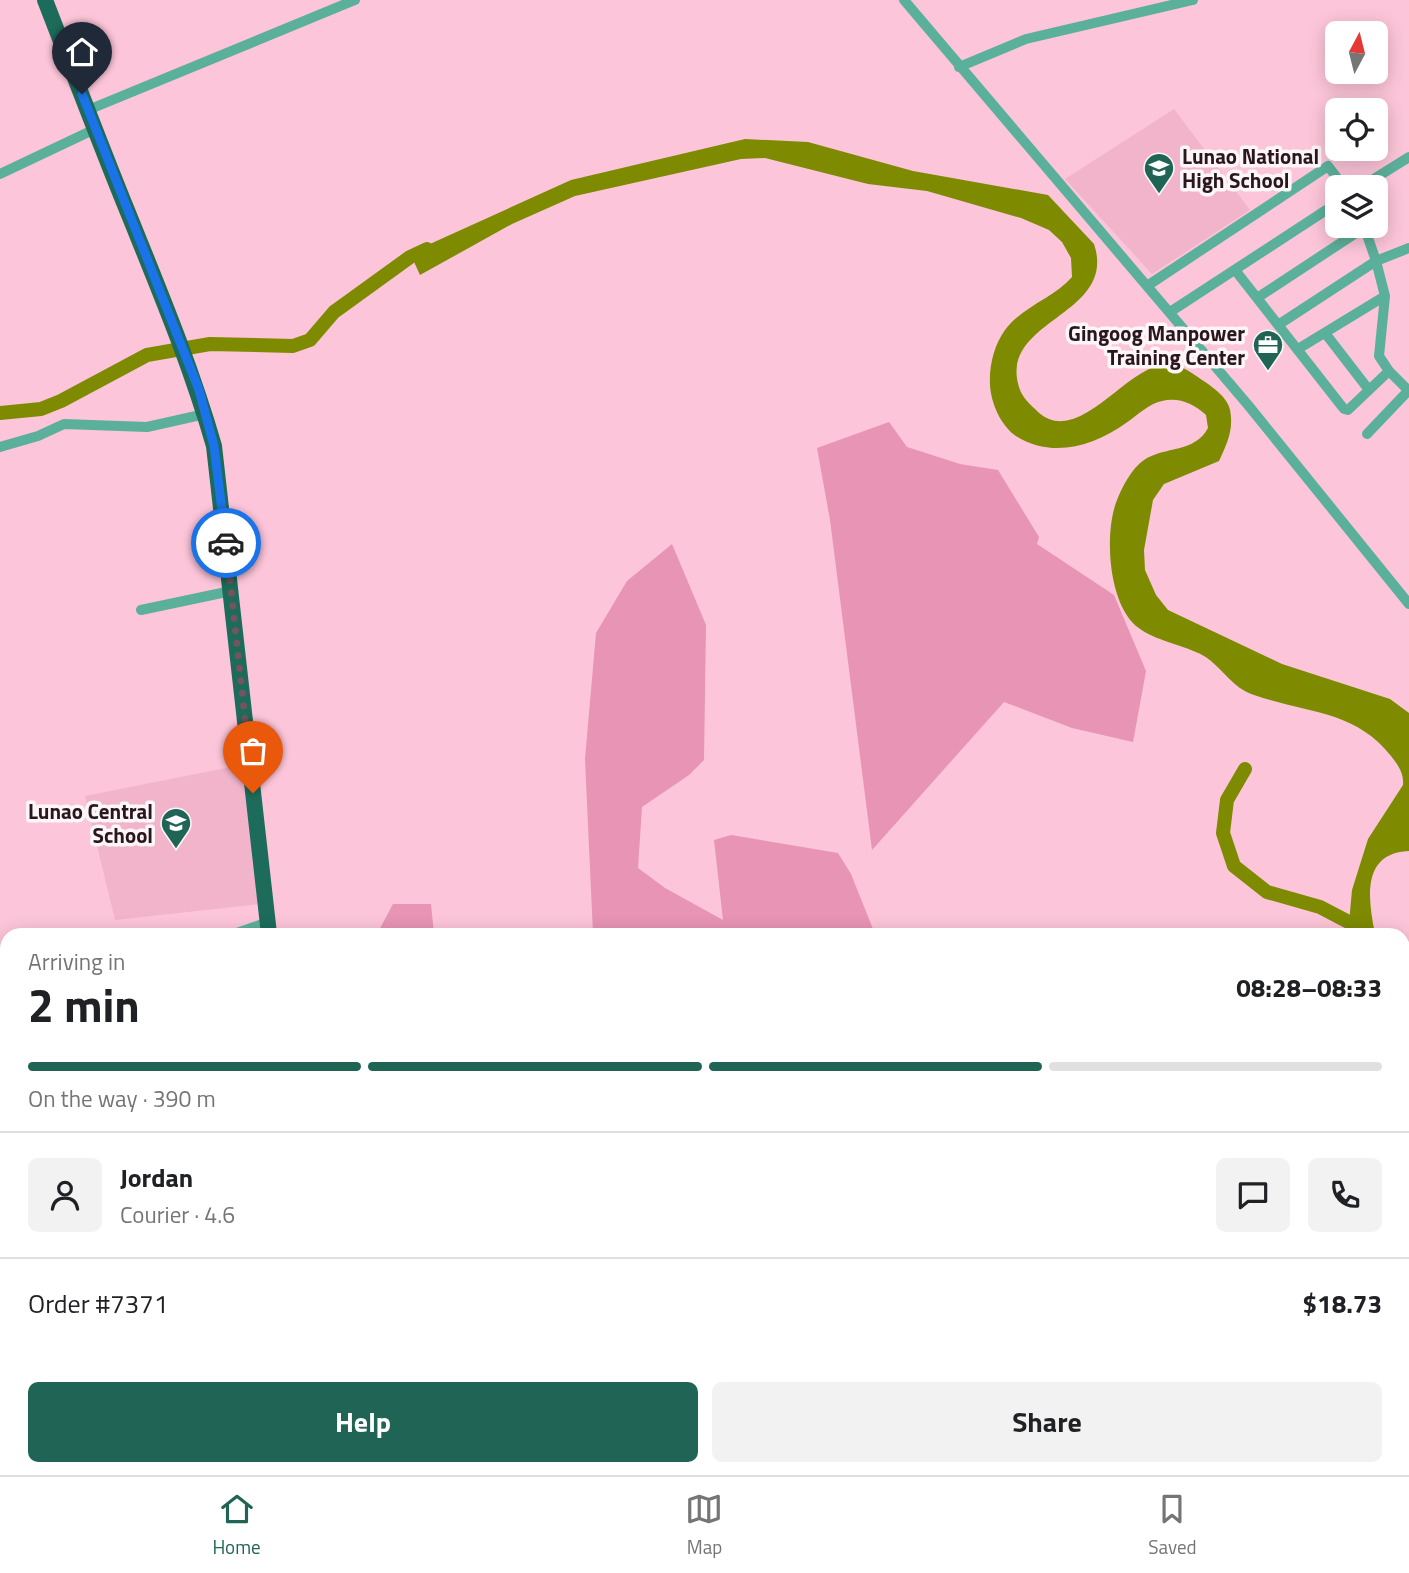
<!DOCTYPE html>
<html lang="en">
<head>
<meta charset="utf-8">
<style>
	body { margin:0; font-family:"Titillium Web",sans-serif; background:#f2f2f2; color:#202124; height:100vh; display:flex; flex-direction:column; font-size:26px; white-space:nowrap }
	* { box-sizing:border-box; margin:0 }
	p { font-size:23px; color:#757577 }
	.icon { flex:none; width:38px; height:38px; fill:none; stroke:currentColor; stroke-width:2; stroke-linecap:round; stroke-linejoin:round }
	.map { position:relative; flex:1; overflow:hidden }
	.sheet { position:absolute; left:0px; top:928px; width:1410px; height:548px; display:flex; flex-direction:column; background:#fff; border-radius:21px 21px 0 0; box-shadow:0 4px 18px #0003 }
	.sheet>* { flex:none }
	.needle { width:46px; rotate:7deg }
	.controls { position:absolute; left:1325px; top:21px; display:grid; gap:14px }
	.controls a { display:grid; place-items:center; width:63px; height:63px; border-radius:10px; background:#fff; box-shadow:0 4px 18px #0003; font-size:35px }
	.pin { position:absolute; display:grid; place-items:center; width:60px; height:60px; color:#fff; margin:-72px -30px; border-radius:50% 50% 50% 0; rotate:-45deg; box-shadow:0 0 7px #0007 }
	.pin .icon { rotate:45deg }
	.courier { position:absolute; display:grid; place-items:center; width:70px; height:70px; margin:-35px; border:5px solid #1a73e8; border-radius:50%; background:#fff; color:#222; box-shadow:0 2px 9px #0007 }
	.head em { font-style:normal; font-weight:700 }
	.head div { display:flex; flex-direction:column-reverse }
	.head { display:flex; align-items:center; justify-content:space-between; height:119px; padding:0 28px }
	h1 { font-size:46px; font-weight:700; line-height:52px }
	.bar { display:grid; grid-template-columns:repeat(4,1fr); gap:10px 7px; align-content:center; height:84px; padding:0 28px }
	.bar i { height:9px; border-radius:5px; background:#e0e0e0 }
	.bar .selected { background:#206455 }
	.bar p { grid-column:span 4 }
	.line { display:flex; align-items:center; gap:18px; padding:0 28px; border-top:2px solid #e0e0e0 }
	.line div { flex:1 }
	.round { display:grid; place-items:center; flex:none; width:74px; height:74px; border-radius:10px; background:#f2f2f2 }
	.button { display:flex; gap:14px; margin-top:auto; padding:14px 28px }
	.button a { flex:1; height:80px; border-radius:10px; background:#206455; color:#fff; font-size:28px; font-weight:700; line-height:80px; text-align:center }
	.button a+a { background:#f2f2f2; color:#202124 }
	.tab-bar { display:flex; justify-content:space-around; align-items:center; height:98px; border-top:2px solid #e0e0e0; background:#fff; font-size:19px; color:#757577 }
	.tab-bar a { display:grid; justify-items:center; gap:4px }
	.tab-bar .selected { color:#206455 }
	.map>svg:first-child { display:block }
</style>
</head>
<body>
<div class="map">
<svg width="1409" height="1475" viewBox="0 0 1409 1475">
	<rect width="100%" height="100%" fill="#fdc5d9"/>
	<path fill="#f2b4cb" d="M 1174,109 L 1250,210 L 1152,274 L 1065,179 Z
		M 241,765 L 260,904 L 115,920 L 85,796 Z"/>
	<path fill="#e894b4" d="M 889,422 L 907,447 L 960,464 L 998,470 L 1039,537 L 1037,544 L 1114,595 L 1146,671 L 1133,742 L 1072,728 L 1004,702 L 872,850 L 830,520 L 817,448 Z
		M 672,544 L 706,625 L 704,760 L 689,775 L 642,807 L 638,868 L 665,888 L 723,920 L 714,840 L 731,835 L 838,853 L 851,874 L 875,934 L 593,934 L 585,759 L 596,633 L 627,581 Z
		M 393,904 L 431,904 L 434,934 L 377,934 Z"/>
	<path fill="#d46d97" d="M 1409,1158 L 1409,1388 L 1404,1391 L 1404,1160 Z
		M 332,1468 L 638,1468 L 637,1475 L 334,1475 Z
		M 807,1468 L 944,1468 L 939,1475 L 827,1475 Z"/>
	<path fill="#7e8a00" d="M 745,139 L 808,142 L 913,171 L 1048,195 L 1094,244 C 1118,316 998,319 1019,387 C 1022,398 1031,405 1038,412 C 1079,449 1127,363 1169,364 C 1182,365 1192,373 1202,380 C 1213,387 1228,398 1230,410 C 1234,429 1227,444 1219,461 L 1164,484 L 1153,500 L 1144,550 L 1145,570 L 1156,595 L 1168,610 L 1282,664 L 1390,699 L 1409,713 L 1409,851 C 1361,853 1368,899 1375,934 L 1348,934 L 1352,890 L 1368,839 L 1403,785 C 1404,773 1398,765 1391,756 C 1355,710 1305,713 1254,695 C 1232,688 1223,668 1204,656 C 1183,644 1156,642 1136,626 C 1108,602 1104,532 1117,500 C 1122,487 1132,468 1144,460 C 1165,446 1195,453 1208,428 L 1206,415 C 1194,404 1179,397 1162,401 C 1150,403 1136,416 1126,423 C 1094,446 1052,459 1016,436 C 1001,426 991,403 990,385 C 989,366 994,345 1005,330 C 1023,306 1054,298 1072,277 L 1071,258 L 1062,242 L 1049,230 L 1021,218 L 927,191 L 868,184 L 765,158 L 741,159 L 575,196 L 512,224 L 420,275 L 410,253 L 571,180 Z
		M 1404,1105 L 1409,1112 L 1409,1146 L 1404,1143 Z
		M 1404,1412 L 1409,1417 L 1409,1475 L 1344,1475 L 1338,1468 L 1404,1468 Z"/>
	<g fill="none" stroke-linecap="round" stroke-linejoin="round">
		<path stroke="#7e8a00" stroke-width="14" d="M 0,413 L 41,409 L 61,401 L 147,355 L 210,344 L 293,346 L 310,340 L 334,312 L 410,257 L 427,249
			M 1245,769 L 1227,800 L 1223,833 L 1234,866 L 1267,892 L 1320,907 L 1362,929 L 1363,934"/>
		<path stroke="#5bb09b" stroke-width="10" d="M 904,0 L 1248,405 L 1409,604
			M 959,67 L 1026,39 L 1193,0
			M 88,110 L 355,0
			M 0,174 L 95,129
			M 1361,187 L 1409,157
			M 1364,226 L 1376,261 L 1409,248
			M 1235,270 L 1344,409 L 1348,410 L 1389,371 L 1379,356 L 1385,296 L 1376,261 L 1278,325
			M 1147,286 L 1328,166 L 1344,187
			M 1257,298 L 1365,227
			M 1170,312 L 1337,203
			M 1325,333 L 1369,390
			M 1298,349 L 1385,296
			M 1389,371 L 1409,391
			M 1367,434 L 1408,391
			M 0,447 L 38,436 L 64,424 L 147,427 L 205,414
			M 141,610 L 231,591
			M 234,934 L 268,922
			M 1404,1102 L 1409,1101
			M 0,1174 L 7,1176
			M 0,1236 L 7,1232
			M 252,1468 L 252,1475
			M 135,1475 L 141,1468
			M 768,1475 L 771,1468"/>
		<path stroke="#1d6b5a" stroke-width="16" d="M 45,0 C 73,72 100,144 129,215 C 160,292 191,366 214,446 L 269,934
			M 322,1468 L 323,1475"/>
	</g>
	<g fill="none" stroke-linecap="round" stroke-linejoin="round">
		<path stroke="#74545f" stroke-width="7" stroke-dasharray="0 12.6" d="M 226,543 L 253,793"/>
		<path stroke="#1a73e8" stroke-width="9" d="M 82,94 L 199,390 L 214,446 L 226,543"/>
	</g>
	<defs>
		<g id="school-pin" transform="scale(1.575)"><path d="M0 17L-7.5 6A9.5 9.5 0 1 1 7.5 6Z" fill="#206455" stroke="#fcf6f8"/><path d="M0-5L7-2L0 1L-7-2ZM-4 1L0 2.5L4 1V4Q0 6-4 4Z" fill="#fff"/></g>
		<g id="office-pin" transform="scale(1.575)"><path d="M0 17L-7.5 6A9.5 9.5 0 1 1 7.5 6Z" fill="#206455" stroke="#fcf6f8"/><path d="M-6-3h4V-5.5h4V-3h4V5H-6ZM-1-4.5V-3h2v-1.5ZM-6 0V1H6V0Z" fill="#fff"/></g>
	</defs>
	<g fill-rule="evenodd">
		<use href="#school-pin" x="1159" y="168"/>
		<use href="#office-pin" x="1268" y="345"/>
		<use href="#school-pin" x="176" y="823"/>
	</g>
	<g text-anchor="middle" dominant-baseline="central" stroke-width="7" stroke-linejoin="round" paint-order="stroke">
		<g font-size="21" font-weight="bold" fill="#2a171e" stroke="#fcf6f8" text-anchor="end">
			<text x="1182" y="156" text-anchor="start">Lunao National<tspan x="1182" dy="24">High School</tspan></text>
			<text x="1245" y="333">Gingoog Manpower<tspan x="1245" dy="24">Training Center</tspan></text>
			<text x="153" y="811">Lunao Central<tspan x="153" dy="24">School</tspan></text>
		</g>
	</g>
</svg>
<div class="controls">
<a><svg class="needle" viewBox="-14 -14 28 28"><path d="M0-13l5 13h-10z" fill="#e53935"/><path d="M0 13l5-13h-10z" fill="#757577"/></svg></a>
<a><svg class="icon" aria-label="locate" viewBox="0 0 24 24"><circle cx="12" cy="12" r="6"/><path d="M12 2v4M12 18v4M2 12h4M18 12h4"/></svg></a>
<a><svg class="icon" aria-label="layers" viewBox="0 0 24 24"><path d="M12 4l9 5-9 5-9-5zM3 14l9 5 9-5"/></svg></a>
</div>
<div class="pin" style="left:253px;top:793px;background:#ea580c"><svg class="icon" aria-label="bag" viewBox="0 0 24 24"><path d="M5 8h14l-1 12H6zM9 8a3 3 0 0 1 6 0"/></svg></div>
<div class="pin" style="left:82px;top:94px;background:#1f2937"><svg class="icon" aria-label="home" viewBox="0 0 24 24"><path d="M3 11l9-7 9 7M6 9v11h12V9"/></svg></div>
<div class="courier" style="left:226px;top:543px"><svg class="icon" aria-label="car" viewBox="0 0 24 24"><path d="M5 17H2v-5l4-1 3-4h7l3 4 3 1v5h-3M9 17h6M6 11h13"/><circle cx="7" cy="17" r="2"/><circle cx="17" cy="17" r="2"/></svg></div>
<section class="sheet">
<div class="head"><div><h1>2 min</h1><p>Arriving in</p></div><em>08:28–08:33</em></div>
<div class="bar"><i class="selected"></i><i class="selected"></i><i class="selected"></i><i></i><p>On the way · 390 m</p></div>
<div class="line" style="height:126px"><a class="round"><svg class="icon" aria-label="person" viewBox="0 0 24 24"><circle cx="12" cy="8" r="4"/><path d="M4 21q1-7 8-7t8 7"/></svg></a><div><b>Jordan</b><p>Courier · 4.6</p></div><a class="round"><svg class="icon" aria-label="chat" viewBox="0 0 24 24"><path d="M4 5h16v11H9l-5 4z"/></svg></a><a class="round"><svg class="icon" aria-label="phone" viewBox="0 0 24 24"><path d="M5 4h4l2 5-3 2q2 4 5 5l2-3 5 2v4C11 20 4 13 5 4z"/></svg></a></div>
<div class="line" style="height:91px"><div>Order #7371</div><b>$18.73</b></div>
<div class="button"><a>Help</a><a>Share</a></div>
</section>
</div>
<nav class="tab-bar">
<a class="selected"><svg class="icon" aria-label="home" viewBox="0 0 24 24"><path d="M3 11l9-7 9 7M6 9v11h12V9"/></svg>Home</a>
<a><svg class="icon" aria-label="map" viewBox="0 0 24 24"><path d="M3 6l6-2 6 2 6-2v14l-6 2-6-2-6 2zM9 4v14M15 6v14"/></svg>Map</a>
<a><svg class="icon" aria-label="saved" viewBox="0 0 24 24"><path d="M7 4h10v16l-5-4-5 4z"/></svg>Saved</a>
</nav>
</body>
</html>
